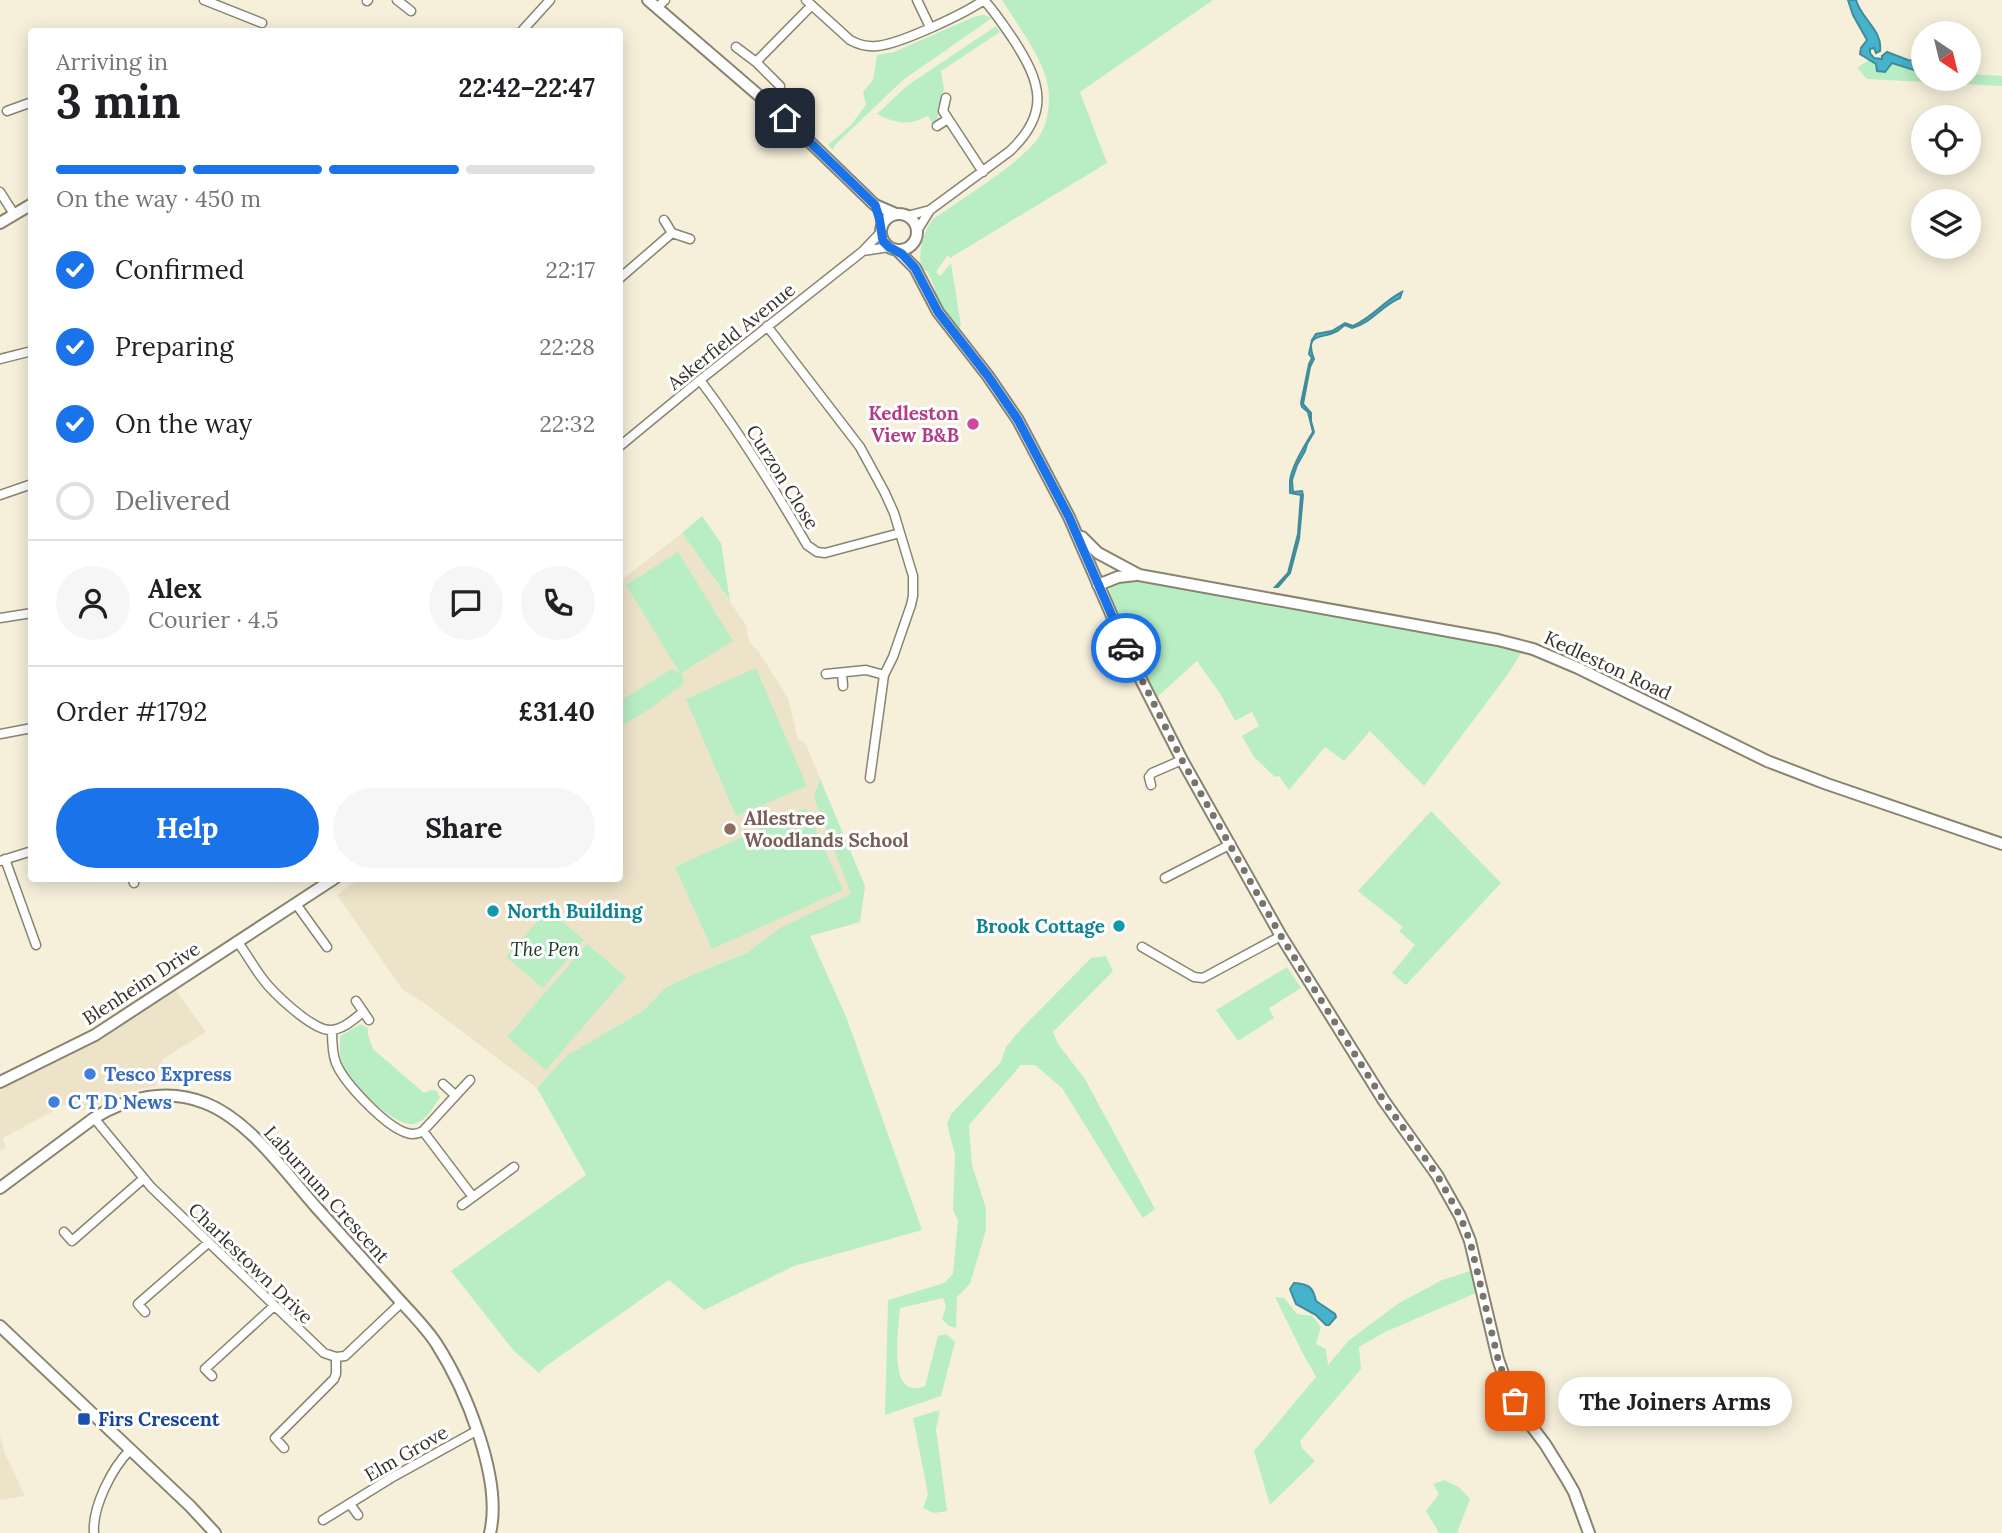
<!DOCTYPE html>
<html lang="en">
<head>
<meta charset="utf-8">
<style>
	body { margin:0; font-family:Lora,serif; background:#f6f6f6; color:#202124; height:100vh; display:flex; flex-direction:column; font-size:26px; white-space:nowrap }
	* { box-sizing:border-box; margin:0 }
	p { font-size:23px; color:#757577 }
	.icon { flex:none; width:38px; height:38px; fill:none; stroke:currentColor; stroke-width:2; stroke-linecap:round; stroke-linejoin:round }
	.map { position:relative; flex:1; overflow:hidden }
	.side { position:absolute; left:28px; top:28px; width:595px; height:854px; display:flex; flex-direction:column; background:#fff; border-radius:7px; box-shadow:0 4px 18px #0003 }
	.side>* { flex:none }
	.needle { width:46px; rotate:145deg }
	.tools { position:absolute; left:1911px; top:21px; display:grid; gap:14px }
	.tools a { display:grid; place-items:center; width:70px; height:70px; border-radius:50%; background:#fff; box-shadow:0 4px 18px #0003; font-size:35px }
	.pin { position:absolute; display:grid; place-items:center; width:60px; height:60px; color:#fff; margin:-30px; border-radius:14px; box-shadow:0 4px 10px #0006 }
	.courier { position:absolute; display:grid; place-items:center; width:70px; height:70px; margin:-35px; border:5px solid #1a73e8; border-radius:50%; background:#fff; color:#222; box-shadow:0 2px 9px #0007 }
	.bubble { position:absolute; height:49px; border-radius:24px; background:#fff; box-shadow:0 4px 18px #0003; font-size:23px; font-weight:700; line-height:49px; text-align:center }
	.overview em { font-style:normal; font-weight:700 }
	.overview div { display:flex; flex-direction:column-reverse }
	.overview { display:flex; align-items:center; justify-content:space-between; height:119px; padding:0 28px }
	h1 { font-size:46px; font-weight:700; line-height:52px }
	.bar { display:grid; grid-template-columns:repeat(4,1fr); gap:10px 7px; align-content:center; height:84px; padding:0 28px }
	.bar i { height:9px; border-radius:5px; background:#e0e0e0 }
	.bar .active { background:#1a73e8 }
	.bar p { grid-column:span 4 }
	.line { display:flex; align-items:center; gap:18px; padding:0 28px; border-top:2px solid #e0e0e0 }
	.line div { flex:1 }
	.round { display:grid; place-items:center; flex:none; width:74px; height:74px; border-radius:37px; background:#f6f6f6 }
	ol { padding:0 28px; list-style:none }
	li { display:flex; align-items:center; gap:21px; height:77px }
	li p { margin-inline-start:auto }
	li .icon { padding:7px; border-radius:50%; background:#1a73e8; color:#fff; stroke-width:4 }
	li:last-child { color:#757577 }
	li i { width:38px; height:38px; border:4px solid #e0e0e0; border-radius:50% }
	.button { display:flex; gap:14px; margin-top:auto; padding:14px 28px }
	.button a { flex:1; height:80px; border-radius:42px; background:#1a73e8; color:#fff; font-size:28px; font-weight:700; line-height:80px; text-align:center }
	.button a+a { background:#f6f6f6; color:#202124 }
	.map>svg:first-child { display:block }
</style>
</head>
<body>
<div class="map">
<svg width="2002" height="1533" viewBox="0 0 2002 1533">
	<rect width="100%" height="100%" fill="#f6f0db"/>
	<path fill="#ece3c8" d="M 682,533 L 746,625 L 749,641 L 759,652 L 788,698 L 798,740 L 805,742 L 865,886 L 860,922 L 747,953 L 706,969 L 666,987 L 643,1011 L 566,1056 L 537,1088 L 427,1005 L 402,989 L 337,895 L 359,879 L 620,878 L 620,581 Z
		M 175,989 L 206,1032 L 163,1059 L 158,1071 L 156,1086 L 118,1094 L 83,1111 L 70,1102 L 3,1138 L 6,1149 L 0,1151 L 0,1088 L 91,1045 Z
		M 0,1436 L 5,1454 L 25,1496 L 0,1500 Z"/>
	<path fill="#b9eec4" d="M 1002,0 L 1213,0 L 1080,92 L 1107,163 L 950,258 L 948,255 L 936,272 L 940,276 L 951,263 L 961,326 L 957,330 L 934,295 L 935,288 L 927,271 L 922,269 C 917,254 923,232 933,219 C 964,197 1012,169 1036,141 C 1050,124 1052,95 1045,75 C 1037,50 1016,23 1002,0 Z
		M 984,15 L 992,18 L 903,80 L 835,145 L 833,150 L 828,145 L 851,125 L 866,105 L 863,92 L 873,80 L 877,55 L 894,52 L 976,16 Z
		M 996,26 L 1000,32 L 941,71 L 944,89 L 938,107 L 938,118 L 932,123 L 928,116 C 907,126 898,124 877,114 L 908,85 Z
		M 1869,60 L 1876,64 L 1877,70 L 1886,71 L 1892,63 L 1923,73 L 1923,79 L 1969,79 L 1969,74 L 2002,76 L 2002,86 L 1867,79 L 1857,68 Z
		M 702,516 L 721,543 L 730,601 L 682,533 Z
		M 678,552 L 733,641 L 681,673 L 684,683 L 651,708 L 620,727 L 620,701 L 672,669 L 680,673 L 626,585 Z
		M 1136,578 L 1523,650 L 1508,674 L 1424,786 L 1370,731 L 1344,761 L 1325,747 L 1289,790 L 1279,776 L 1275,777 L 1254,757 L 1242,736 L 1259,726 L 1252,712 L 1235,721 L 1221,695 L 1197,661 L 1156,698 C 1148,682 1103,598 1110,586 C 1115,579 1129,579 1136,578 Z
		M 756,668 L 807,786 L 736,816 L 686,699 Z
		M 820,779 L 865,886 L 860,922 L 810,936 L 847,1019 L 922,1230 L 794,1266 L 704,1310 L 669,1280 L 546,1366 L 539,1373 L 514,1351 L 451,1271 L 586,1175 L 537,1088 L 566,1056 L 643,1011 L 666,987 L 706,969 L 747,953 L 780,928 L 851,894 L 814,797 Z
		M 806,808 L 843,890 L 712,949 L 675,867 Z
		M 1431,811 L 1501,883 L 1406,985 L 1392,973 L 1415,945 L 1399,931 L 1403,927 L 1358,891 Z
		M 548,909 L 584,940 L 543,988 L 506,957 Z
		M 587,944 L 626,977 L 546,1070 L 507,1037 Z
		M 1106,956 L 1113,971 L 1053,1032 L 1058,1044 L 1085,1079 L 1155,1209 L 1143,1218 L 1137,1209 L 1062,1088 L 1035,1065 L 1021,1065 L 969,1125 L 972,1165 L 986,1208 L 986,1230 L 970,1284 L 957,1297 L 956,1328 L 949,1326 L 942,1319 L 946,1306 L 943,1298 L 900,1308 C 899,1328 886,1402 925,1386 L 938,1336 L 946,1334 L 955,1342 L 941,1396 L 885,1415 L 888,1300 L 944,1283 L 953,1274 L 958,1220 L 953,1210 L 955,1155 L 947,1124 L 951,1114 L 1001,1062 L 1006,1047 L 1021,1029 L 1091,958 Z
		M 1287,967 L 1301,988 L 1269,1008 L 1274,1018 L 1238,1041 L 1216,1010 Z
		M 361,1024 L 368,1028 L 368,1035 L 373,1049 L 424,1093 L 431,1090 L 437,1091 L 440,1097 C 433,1107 427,1121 414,1124 C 395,1128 353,1085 344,1068 C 339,1059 340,1046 340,1036 Z
		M 1470,1271 L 1476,1293 L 1385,1332 L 1359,1347 L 1361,1369 L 1300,1441 L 1302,1448 L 1315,1461 L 1270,1505 L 1254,1451 L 1316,1377 L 1302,1352 L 1275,1297 L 1284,1298 L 1297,1314 L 1312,1316 L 1321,1327 L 1316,1344 L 1326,1349 L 1328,1365 L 1348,1341 L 1399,1303 L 1442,1280 Z
		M 940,1410 L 936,1429 L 947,1511 L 934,1513 L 923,1508 L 928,1494 L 913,1418 Z
		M 1444,1480 L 1459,1487 L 1470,1499 L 1457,1533 L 1439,1533 L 1426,1511 L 1439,1494 L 1433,1484 Z"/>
	<path fill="#46b2cc" stroke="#418c9b" stroke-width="2" d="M 1848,0 L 1856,0 C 1861,19 1883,30 1880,51 L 1876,53 L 1874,48 L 1870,49 L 1870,53 L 1874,58 L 1882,59 L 1882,56 L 1887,52 L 1908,60 L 1923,62 L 1923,73 L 1892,63 L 1885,72 L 1877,71 L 1876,64 L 1860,54 L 1861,48 L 1867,40 L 1853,15 Z
		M 1402,292 L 1400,298 C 1382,305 1372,323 1352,328 L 1345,325 C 1341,327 1339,331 1335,332 C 1321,339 1304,333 1314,359 L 1310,367 L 1303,404 L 1311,413 L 1311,421 L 1314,432 L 1307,444 L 1305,451 L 1297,465 L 1292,480 L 1293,492 L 1302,491 L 1303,495 L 1299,539 L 1290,573 L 1278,587 L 1275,587 L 1288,573 L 1298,534 L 1301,495 L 1290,493 C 1290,489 1290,485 1290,481 C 1291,468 1306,443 1313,432 L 1308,412 L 1302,407 L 1301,403 L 1309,364 L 1312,358 L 1309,354 L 1312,340 L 1316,334 L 1332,331 L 1345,323 L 1353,326 C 1372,318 1384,301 1402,292 Z
		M 1294,1283 C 1309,1284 1313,1287 1316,1301 L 1335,1314 L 1336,1317 L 1329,1325 L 1326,1325 L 1316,1315 L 1296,1304 L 1290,1289 Z"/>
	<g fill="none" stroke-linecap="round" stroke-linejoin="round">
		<g stroke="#898370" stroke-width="11">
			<path id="street" d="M 204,0 L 262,23
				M 397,0 L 411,11
				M 806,0 L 850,40 C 859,45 867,47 877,46 C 900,44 964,14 984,0
				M 917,0 L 930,27
				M 367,1 L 368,0
				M 657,8 L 665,0
				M 521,32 L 550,0
				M 736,47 L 756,62 L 780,86
				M 756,62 L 811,6
				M 946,98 L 943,111 L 983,172
				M 7,111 L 32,102
				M 937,126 L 948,119
				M 0,192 L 14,214
				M 907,216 L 930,210 L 1010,151 C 1051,112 1041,82 1013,39 C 1004,26 995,12 984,0
				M 664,220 L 672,233
				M 917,231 L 930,210
				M 863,251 L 889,247
				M 620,278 L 672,233 L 690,239
				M 767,326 L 860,447 L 885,493 L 894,513 L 913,576 L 913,596 L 911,605 L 893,657 L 884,675 L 870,778
				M 0,359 L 32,351
				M 700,380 C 739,432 774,488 807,545 L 817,552 L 825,553 L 900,533
				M 620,446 L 700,380 L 863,251 L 881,232
				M 0,495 L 32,484
				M 0,618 L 32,613
				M 842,673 L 843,686
				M 826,674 L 866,670 L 884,675
				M 0,734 L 32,728
				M 1151,785 L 1149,777 L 1152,773 L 1182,760
				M 5,859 L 36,945
				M 0,861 L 32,851
				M 132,878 L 134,883
				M 1165,878 L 1231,844
				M 296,904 L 327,947
				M 237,941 C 246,953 253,966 262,978 C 273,993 312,1030 330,1030 C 343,1030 354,1019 363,1012
				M 1142,947 L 1194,977 L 1203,978 L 1281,936
				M 356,1001 L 369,1020
				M 332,1030 C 332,1041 332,1053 336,1063 C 344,1083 386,1127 407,1133 C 413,1135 418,1134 423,1131 L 470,1080
				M 443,1084 L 455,1095
				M 94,1118 L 151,1187 L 324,1353 L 336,1357 L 345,1356 L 401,1303
				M 423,1131 L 473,1197
				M 462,1205 L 514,1167
				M 64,1232 L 72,1241 L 143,1179
				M 145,1312 L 138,1304 L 208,1243
				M 212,1376 L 205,1369 L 274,1306
				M 284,1448 L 275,1438 L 334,1379 L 336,1374 L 336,1357
				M 350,1504 L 358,1515
				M 323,1520 L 391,1478 L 478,1430
				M 94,1533 C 92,1507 112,1468 130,1450"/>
		</g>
		<g stroke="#898370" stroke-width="14">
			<path id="secondary" d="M 648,0 L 785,118 L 875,205 L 896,214
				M881 232a18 18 0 1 1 36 0a18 18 0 1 1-36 0Z
				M 0,223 L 32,204
				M 897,250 L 915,268 L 938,312 L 988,376 L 1018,420 L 1069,517 L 1132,662 L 1182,760 L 1281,936 L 1384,1101 L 1437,1175 L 1460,1216 L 1470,1241 L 1498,1359 L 1508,1388 L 1523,1415 L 1545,1444 L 1566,1478 L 1574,1492 L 1589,1533
				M 1082,537 L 1098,553 L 1139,575 L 1498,640 L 1533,649 L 1578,668 L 1767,761 L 1827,784 L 2002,844
				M 1098,585 L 1118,577 L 1136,575
				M 0,1082 L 95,1035 L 335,878
				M 0,1188 L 94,1118 C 128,1097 167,1088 205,1103 C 249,1120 285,1172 316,1207 C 342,1236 368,1265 394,1294 C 408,1310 424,1325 436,1343 C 465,1388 503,1479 490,1533
				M 0,1326 L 190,1506 L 215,1533"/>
		</g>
		<use href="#street" stroke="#fff" stroke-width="8"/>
		<use href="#secondary" stroke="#fff" stroke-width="10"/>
	</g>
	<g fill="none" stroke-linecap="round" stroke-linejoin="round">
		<path stroke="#797468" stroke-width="7" stroke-dasharray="0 12.6" d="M 1126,648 L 1182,760 L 1281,936 L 1384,1101 L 1437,1175 L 1460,1216 L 1470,1241 L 1498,1359 L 1508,1388 L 1515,1401"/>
		<path stroke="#1a73e8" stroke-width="9" d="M 785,118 L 875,205 L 879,217 L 883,241 L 889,247 L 902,254 L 915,268 L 938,312 L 988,376 L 1018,420 L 1069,517 L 1126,648"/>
	</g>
	<circle fill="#d1479c" stroke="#fff" stroke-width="2.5" cx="973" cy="424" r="7"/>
	<circle fill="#8d6e63" stroke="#fff" stroke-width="2.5" cx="730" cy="829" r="7"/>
	<g fill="#0f9aa8" stroke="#fff" stroke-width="2.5">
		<circle cx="493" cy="911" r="7"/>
		<circle cx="1119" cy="926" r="7"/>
	</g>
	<g fill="#3f7fe0" stroke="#fff" stroke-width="2.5">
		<circle cx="90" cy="1074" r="7"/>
		<circle cx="54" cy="1102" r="7"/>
	</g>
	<rect fill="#1a4fb4" stroke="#fff" stroke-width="2.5" x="77" y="1412" width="14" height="14" rx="3.5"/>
	<g text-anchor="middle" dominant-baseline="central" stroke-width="6" stroke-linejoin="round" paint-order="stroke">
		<g font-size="19" fill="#35322a" stroke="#fff">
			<text transform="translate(731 336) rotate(-39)">Askerfield Avenue</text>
			<text transform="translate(783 477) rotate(58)">Curzon Close</text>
			<text transform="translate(1608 665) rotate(25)">Kedleston Road</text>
			<text transform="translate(141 983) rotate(-33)">Blenheim Drive</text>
			<text transform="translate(327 1194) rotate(48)">Laburnum Crescent</text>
			<text transform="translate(251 1263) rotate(44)">Charlestown Drive</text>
			<text transform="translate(406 1453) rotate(-30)">Elm Grove</text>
		</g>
		<g font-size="19" font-weight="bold" fill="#b23c85" stroke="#fff" text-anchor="end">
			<text x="959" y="413">Kedleston<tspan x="959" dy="22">View B&amp;B</tspan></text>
		</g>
		<g font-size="19" font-weight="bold" fill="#785e54" stroke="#fff" text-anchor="start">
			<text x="744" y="818">Allestree<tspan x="744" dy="22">Woodlands School</tspan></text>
		</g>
		<g font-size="19" font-weight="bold" fill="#0d838f" stroke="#fff" text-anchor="start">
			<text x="507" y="911">North Building</text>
			<text x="1105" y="926" text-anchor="end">Brook Cottage</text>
		</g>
		<g font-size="19" font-style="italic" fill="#153b21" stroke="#fff">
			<text x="545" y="949">The Pen</text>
		</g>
		<g font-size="19" font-weight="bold" fill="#366cbe" stroke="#fff" text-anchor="start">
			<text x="104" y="1074">Tesco Express</text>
			<text x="68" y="1102">C T D News</text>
		</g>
		<g font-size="19" font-weight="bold" fill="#164399" stroke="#fff" text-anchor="start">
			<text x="98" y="1419">Firs Crescent</text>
		</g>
	</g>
</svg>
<div class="tools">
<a><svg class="needle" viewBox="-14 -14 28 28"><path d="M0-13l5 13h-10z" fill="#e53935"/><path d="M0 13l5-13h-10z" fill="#757577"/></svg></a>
<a><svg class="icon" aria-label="locate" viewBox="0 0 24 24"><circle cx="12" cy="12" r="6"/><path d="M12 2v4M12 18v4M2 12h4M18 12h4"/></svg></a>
<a><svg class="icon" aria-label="layers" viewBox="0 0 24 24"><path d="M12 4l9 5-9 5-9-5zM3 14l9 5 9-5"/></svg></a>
</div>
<div class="pin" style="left:1515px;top:1401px;background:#ea580c"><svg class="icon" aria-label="bag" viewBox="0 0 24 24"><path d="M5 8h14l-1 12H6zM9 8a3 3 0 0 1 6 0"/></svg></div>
<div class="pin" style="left:785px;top:118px;background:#1f2937"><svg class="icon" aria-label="home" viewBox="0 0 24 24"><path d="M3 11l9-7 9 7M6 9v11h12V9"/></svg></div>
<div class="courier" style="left:1126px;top:648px"><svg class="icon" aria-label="car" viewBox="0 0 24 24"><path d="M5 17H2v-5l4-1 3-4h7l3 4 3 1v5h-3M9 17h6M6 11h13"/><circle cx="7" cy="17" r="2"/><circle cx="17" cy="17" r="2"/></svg></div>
<div class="bubble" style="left:1558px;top:1377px;width:234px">The Joiners Arms</div>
<section class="side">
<div class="overview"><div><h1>3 min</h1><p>Arriving in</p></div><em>22:42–22:47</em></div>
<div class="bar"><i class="active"></i><i class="active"></i><i class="active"></i><i></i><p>On the way · 450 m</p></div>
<ol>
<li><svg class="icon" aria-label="check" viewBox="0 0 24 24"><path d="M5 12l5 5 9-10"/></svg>Confirmed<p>22:17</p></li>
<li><svg class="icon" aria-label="check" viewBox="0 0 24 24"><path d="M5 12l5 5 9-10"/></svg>Preparing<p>22:28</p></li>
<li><svg class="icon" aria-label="check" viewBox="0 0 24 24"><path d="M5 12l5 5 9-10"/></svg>On the way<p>22:32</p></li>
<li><i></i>Delivered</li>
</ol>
<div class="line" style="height:126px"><a class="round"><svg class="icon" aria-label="person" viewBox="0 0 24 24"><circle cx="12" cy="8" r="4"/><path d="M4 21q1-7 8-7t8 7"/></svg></a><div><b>Alex</b><p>Courier · 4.5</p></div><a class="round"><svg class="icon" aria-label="chat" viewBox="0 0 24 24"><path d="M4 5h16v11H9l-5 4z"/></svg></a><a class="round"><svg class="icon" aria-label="phone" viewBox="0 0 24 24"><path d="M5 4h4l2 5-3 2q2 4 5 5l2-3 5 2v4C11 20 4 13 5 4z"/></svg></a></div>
<div class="line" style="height:91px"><div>Order #1792</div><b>£31.40</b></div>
<div class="button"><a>Help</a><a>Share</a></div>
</section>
</div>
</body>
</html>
